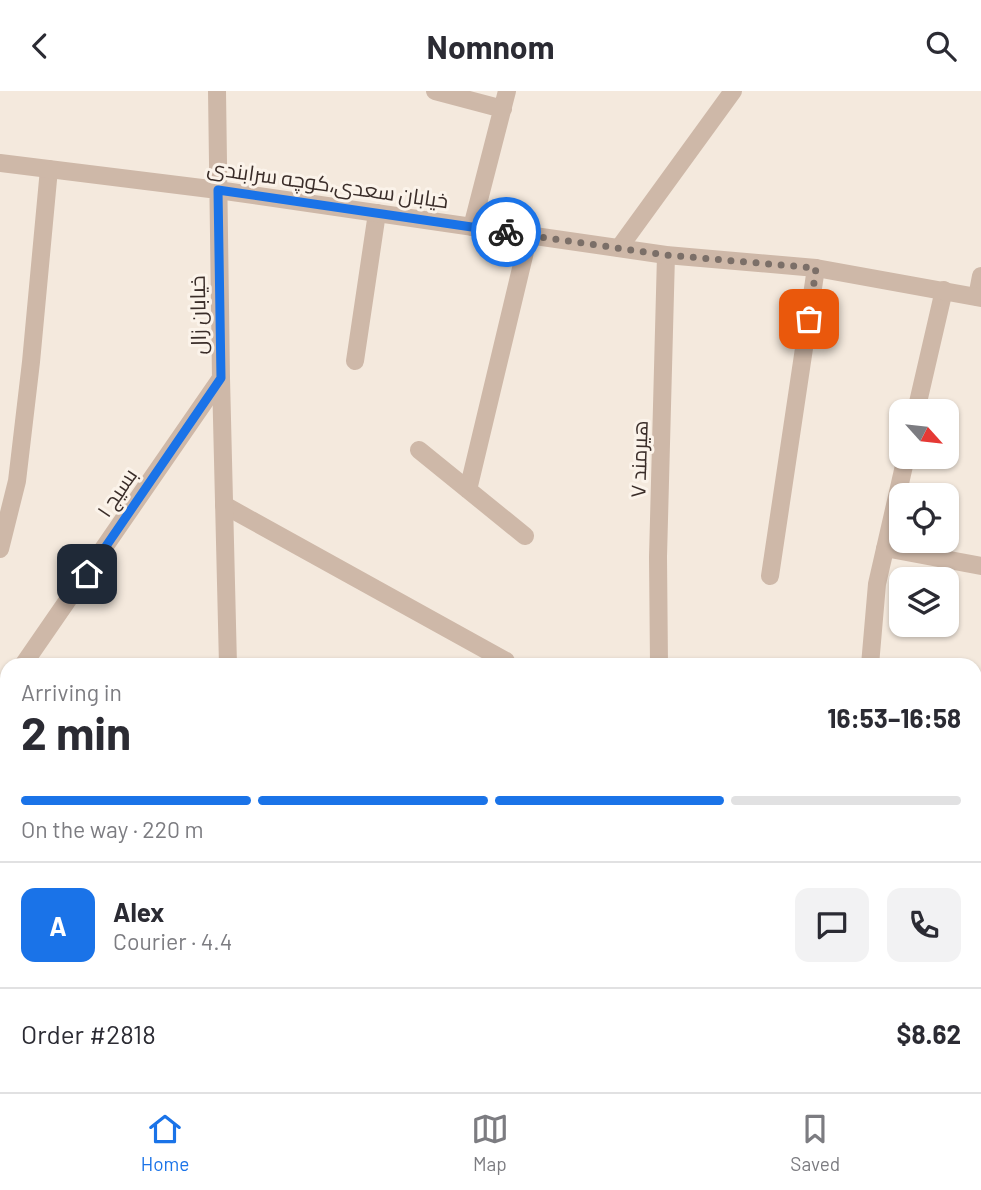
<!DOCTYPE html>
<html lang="en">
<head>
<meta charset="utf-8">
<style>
	body { margin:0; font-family:Barlow,Cairo,sans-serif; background:#f2f2f3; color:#2b2b33; height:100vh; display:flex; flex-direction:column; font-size:26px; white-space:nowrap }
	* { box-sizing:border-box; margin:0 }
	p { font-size:23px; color:#7c7c81 }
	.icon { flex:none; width:38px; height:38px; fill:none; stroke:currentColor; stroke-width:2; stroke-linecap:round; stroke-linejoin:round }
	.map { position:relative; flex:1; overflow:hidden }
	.side { position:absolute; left:0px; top:567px; width:982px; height:434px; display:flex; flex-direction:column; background:#fff; border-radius:21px 21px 0 0; box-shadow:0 2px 5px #0004 }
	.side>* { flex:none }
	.needle { width:46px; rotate:117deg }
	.fabs { position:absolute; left:889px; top:308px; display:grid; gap:14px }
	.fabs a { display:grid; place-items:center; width:70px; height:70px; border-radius:14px; background:#fff; box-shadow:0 2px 5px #0004; font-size:35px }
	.pin { position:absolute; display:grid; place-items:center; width:60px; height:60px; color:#fff; margin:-30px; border-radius:14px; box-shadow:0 4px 10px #0006 }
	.courier { position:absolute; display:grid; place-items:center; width:70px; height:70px; margin:-35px; border:5px solid #1a73e8; border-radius:50%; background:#fff; color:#222; box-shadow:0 2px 9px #0007 }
	.overview em { font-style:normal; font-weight:700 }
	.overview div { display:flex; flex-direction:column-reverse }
	.overview { display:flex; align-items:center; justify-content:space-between; height:119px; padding:0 21px }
	h1 { font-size:46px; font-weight:700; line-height:52px }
	.bar { display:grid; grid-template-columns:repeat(4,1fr); gap:10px 7px; align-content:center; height:84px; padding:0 21px }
	.bar i { height:9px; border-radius:5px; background:#e1e1e2 }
	.bar .active { background:#1a73e8 }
	.bar p { grid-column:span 4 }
	.line { display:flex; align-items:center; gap:18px; padding:0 21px; border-top:2px solid #e1e1e2 }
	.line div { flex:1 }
	.round { display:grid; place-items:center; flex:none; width:74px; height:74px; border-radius:14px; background:#f2f2f3 }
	header { display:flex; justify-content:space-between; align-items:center; height:91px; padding:0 21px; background:#fff; font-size:32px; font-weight:700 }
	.menu { display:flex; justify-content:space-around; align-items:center; height:98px; border-top:2px solid #e1e1e2; background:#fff; font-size:19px; color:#7c7c81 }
	.menu a { display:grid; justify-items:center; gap:4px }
	.menu .active { color:#1a73e8 }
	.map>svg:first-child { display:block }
</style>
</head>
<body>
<header><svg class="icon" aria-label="back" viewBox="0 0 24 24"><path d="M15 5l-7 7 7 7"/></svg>Nomnom<svg class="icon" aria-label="search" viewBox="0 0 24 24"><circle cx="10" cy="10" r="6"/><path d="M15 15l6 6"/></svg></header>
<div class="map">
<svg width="981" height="1001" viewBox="0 0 981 1001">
	<rect width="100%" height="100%" fill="#f4e9dd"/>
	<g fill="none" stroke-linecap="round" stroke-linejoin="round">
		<path stroke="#ceb8a8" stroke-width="18" d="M 435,0 L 503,18
			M 472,136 L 507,0
			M 619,157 L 733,0
			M 977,206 L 981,185
			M 355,270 L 377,122
			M 916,320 L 944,199
			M 419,359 L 525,445
			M 468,399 L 529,144
			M 224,414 L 506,570
			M 885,457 L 981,475
			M 0,458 L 17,390 L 31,271 L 49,78
			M 770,485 L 816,177
			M 23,574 L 221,287
			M 659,574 L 658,466 L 666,164
			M 870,574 L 877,493 L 906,366
			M 0,609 L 7,598
			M 0,695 L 7,695
			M 0,914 L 7,914
			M 975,916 L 981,916
			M 664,994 L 664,1001
			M 872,994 L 872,1001
			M 68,1001 L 68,994
			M 453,1001 L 453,994"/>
		<path stroke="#ceb8a8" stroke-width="18" d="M 217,0 L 221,287 L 228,574
			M 0,72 L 218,99 L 666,164 L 816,177 L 981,207
			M 233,994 L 233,1001"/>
	</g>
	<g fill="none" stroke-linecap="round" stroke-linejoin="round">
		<path stroke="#7b6f68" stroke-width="7" stroke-dasharray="0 12.6" d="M 506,141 L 666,164 L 816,177 L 809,228"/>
		<path stroke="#1a73e8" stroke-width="9" d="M 87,483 L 221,287 L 218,99 L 506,141"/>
	</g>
	<g text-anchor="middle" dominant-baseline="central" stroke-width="6" stroke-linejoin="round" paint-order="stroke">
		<g font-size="21" fill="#3a2d29" stroke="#fbf3ea">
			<text transform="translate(328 92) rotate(8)">خیابان سعدی،کوچه سرابندی</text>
			<text transform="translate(197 224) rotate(-91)">خیابان زال</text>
			<text transform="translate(638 368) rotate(-88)">هیرمند ٧</text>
			<text transform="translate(116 401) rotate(-56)">بسیج ۱</text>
		</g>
	</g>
</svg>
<div class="fabs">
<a><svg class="needle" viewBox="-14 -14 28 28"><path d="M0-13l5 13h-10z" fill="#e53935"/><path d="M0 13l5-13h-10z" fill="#7c7c81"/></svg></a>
<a><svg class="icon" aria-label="locate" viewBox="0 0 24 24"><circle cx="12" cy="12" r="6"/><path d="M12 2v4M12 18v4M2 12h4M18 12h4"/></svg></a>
<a><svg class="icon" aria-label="layers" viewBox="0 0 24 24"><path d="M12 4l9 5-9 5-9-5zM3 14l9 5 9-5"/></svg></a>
</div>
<div class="pin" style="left:809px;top:228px;background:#ea580c"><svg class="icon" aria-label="bag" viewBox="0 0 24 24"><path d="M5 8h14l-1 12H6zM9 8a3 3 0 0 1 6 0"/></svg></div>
<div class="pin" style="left:87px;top:483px;background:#1f2937"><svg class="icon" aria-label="home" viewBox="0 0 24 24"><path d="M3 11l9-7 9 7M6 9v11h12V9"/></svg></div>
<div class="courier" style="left:506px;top:141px"><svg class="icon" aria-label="bike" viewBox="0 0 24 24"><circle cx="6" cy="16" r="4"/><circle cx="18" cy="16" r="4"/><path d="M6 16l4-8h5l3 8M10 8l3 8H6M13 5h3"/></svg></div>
<section class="side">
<div class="overview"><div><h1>2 min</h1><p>Arriving in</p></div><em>16:53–16:58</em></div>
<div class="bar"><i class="active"></i><i class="active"></i><i class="active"></i><i></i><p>On the way · 220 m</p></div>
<div class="line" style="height:126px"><b class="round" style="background:#1a73e8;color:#fff">A</b><div><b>Alex</b><p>Courier · 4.4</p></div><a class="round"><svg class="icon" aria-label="chat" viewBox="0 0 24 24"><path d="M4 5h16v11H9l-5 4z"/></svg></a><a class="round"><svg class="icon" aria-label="phone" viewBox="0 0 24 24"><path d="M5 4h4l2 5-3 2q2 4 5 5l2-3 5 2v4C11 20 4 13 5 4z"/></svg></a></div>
<div class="line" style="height:91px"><div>Order #2818</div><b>$8.62</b></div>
</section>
</div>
<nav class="menu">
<a class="active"><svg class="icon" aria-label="home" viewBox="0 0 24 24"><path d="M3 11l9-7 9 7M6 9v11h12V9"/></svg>Home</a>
<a><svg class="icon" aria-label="map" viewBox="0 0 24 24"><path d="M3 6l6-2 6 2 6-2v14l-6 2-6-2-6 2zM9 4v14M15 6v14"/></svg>Map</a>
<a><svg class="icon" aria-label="saved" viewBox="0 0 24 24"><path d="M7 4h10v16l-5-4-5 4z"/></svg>Saved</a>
</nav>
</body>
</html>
